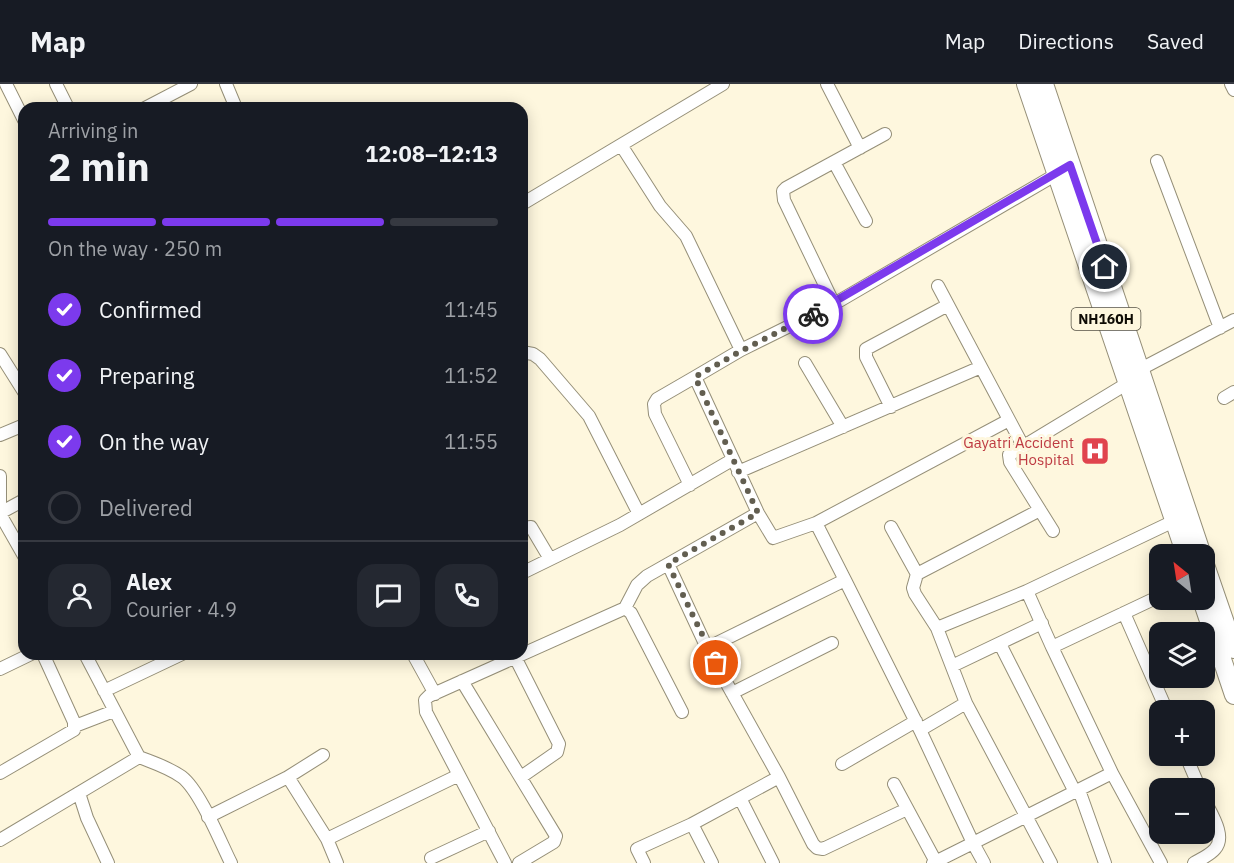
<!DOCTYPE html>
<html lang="en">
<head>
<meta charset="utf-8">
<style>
	body { margin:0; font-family:"IBM Plex Sans",sans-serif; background:#242831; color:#f1f3f6; height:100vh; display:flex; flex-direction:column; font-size:22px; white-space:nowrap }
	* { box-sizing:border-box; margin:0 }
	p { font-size:20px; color:#9ea1a6 }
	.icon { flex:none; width:33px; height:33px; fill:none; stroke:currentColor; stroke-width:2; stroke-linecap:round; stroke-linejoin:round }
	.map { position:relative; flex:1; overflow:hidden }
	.sheet { position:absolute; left:18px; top:18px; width:510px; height:558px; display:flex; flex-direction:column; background:#171b24; border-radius:18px; box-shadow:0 3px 15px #0003 }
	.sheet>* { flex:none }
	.needle { width:39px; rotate:330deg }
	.buttons { position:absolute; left:1149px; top:460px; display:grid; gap:12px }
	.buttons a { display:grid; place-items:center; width:66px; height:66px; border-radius:12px; background:#171b24; box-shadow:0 3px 15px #0003; font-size:30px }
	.pin { position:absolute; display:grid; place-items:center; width:51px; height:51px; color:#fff; margin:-26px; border:3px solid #fff; border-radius:50%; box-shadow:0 2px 6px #0007 }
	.courier { position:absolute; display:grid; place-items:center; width:60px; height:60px; margin:-30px; border:4px solid #7c3aed; border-radius:50%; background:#fff; color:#222; box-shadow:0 2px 8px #0007 }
	.head em { font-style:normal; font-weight:700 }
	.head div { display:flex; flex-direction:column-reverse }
	.head { display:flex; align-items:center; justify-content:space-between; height:102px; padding:0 30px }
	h1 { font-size:39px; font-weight:700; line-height:45px }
	.bar { display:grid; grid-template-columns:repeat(4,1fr); gap:9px 6px; align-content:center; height:72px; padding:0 30px }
	.bar i { height:8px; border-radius:4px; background:#363941 }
	.bar .selected { background:#7c3aed }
	.bar p { grid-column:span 4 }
	.line { display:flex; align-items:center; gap:15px; padding:0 30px; border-top:2px solid #363941 }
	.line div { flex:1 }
	.round { display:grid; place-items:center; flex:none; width:63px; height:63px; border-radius:18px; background:#242831 }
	ol { padding:0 30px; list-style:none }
	li { display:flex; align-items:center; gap:18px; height:66px }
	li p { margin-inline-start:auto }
	li .icon { padding:6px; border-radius:50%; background:#7c3aed; color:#fff; stroke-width:4 }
	li:last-child { color:#9ea1a6 }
	li i { width:33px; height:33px; border:3px solid #363941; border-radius:50% }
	header { display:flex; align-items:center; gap:36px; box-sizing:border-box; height:84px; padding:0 30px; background:#171b24; border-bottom:2px solid #363941 }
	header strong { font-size:28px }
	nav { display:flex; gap:33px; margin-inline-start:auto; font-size:21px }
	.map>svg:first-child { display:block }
</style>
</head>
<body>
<header>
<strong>Map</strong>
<nav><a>Map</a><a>Directions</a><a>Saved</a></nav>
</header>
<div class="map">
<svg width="1234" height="779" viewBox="0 0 1234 779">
	<rect width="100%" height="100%" fill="#fef7de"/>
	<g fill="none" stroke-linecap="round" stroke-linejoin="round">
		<g stroke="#958f78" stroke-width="14">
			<path id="minor" d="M 6,0 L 24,36
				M 56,0 L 68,24
				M 226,0 L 236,24
				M 827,0 L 860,64
				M 1231,0 L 1234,6
				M 145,24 L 191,0
				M 621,61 L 660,122 L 686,152 L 741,266
				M 1157,77 L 1220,244
				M 834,78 L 866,137
				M 522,120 L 723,0
				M 938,202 L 1023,362
				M 834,220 L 784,116 L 783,107 L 786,104 L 885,50
				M 522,268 L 533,270 L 540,275 L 589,332 L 639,430
				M 0,270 L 24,308
				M 805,279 L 843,343
				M 1135,288 L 1234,236
				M 1224,314 L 1234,308
				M 891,323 L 866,273 L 866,265 L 948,221
				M 0,351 L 24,341
				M 738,388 L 981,283
				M 0,392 L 0,430 L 24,472
				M 690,401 L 655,330 L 654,320 L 657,315 L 695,293
				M 0,429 L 24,416
				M 816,439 L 1009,336
				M 891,443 L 917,490
				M 522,444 L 531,443 L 550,475
				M 1053,447 L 1010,378 L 1009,371 L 1128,299
				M 668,480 L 707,564
				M 522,489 L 620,441 L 732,376
				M 845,496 L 816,439 L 773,454 L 758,429 L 695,293 L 741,266 L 834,220 L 1062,87
				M 1027,507 L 1174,437
				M 625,524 L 631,529 L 682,628
				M 1124,529 L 1167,627
				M 937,544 L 915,510 L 913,504 L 917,490 L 1040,426
				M 1000,560 L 1075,708
				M 85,570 L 139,673 C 154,679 168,683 182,693 C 200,707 220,757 231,779
				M 413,570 L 435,610
				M 515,573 L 559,660 L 557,668 L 521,693
				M 952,582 L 1042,539
				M 0,585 L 31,570
				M 462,597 L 556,752 L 554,758 L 519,779
				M 104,607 L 182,570
				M 732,609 L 832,559
				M 966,619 L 1051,779
				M 75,642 L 114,627
				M 920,646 L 966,619 L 937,544 L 1027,507 L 1052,563
				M 1186,672 L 1200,705
				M 842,680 L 916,637
				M 0,689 L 74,646 L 74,638 L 43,570
				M 1112,689 L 1161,779
				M 288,693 L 327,755 L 337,779
				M 779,693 L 813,760 L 817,764 L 823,765 L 907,725
				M 894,700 L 936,778
				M 1079,706 L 1105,779
				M 79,709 L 87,734 L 108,779
				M 740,714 L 773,779
				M 208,733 L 288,693 L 323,671
				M 692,740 L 779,693 L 707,564 L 845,496 L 920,646 L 973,759 L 933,779
				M 327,755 L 459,691
				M 0,756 L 139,673
				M 431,774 L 489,747
				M 505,779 L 426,628 L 425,616 L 429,612 L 621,526 L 625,524 L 637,501 L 647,492 L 758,429
				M 644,779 L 637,765 L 692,740 L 712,779
				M 984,779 L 973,759 L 1112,689 L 1052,563 L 1160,512
				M 1194,779 C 1201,775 1210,771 1215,765 C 1227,752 1210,728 1204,715"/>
		</g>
		<g stroke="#958f78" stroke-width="20">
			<path id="highway" d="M 1026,0 L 1186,471
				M 1044,0 L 1202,471
				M 1204,478 L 1234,565
				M 1202,516 L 1234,611"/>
		</g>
		<use href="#minor" stroke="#fff" stroke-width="12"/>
		<use href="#highway" stroke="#fff" stroke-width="18"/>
	</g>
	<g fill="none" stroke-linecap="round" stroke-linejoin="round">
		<path stroke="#625e50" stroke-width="6" stroke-dasharray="0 10.8" d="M 716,579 L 668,480 L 758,429 L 695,293 L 741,267 L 813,230"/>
		<path stroke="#7c3aed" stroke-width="8" d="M 813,230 L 1070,81 L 1105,183"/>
	</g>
	<defs>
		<g id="hospital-square" transform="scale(1.5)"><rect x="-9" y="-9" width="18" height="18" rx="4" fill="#e0444e" stroke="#fef7de"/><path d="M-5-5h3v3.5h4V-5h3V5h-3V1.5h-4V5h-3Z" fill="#fff"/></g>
	</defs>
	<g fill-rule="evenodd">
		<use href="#hospital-square" x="1095" y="367"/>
	</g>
	<g text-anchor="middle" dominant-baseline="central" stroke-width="6" stroke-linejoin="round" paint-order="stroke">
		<rect fill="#fef7de" stroke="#565245" stroke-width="1.5" x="1071.5" y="224" width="69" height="22" rx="4.5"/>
		<g font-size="14" font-weight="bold" fill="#0e0b04">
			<text x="1106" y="235">NH160H</text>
		</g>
		<g font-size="15" fill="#be3a42" stroke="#fef7de" text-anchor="end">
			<text x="1074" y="358">Gayatri Accident<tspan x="1074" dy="17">Hospital</tspan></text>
		</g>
	</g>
</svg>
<div class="buttons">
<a><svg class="needle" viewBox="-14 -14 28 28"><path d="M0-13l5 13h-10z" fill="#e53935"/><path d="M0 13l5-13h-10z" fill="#9ea1a6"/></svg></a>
<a><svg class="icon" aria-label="layers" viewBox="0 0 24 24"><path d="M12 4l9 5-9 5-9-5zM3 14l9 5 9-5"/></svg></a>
<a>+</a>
<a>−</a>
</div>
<div class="pin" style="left:716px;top:579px;background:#ea580c"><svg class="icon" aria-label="bag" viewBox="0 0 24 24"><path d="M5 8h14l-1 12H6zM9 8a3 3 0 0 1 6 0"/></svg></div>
<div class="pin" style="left:1105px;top:183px;background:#1f2937"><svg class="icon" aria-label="home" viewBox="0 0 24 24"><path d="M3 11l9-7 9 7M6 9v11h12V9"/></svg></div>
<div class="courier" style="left:813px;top:230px"><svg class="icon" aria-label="bike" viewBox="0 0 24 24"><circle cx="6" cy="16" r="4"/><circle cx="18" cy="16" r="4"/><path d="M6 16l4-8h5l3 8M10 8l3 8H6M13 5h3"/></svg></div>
<section class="sheet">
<div class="head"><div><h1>2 min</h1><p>Arriving in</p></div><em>12:08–12:13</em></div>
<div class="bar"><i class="selected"></i><i class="selected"></i><i class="selected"></i><i></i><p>On the way · 250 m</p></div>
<ol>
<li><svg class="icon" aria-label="check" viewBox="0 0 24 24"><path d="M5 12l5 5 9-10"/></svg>Confirmed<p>11:45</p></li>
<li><svg class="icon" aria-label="check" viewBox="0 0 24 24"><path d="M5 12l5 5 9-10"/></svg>Preparing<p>11:52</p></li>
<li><svg class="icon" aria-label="check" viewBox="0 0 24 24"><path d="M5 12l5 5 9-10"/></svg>On the way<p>11:55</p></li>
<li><i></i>Delivered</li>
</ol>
<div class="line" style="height:108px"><a class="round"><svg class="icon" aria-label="person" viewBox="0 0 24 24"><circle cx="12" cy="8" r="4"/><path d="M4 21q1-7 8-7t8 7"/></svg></a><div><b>Alex</b><p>Courier · 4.9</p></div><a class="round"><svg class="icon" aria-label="chat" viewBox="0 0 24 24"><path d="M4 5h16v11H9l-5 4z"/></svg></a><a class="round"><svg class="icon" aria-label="phone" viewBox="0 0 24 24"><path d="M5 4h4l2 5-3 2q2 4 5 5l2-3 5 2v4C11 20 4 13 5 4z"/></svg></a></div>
</section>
</div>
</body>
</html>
